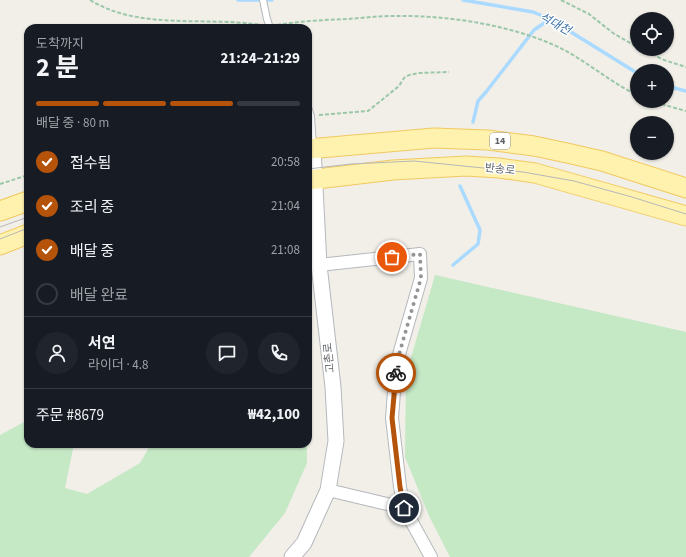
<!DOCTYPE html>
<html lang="ko">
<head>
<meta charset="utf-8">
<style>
	body { margin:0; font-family:"Source Sans 3","Noto Sans KR",sans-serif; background:#20242c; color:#f1f3f6; height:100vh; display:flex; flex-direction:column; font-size:15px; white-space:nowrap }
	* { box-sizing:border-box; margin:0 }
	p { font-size:13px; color:#9ea1a6 }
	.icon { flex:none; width:22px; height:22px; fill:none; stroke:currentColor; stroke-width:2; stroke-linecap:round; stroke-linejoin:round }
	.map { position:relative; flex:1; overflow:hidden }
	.drawer { position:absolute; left:24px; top:24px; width:288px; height:424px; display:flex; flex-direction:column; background:#171b24; border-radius:12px; box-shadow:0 1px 3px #0004 }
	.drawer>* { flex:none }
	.controls { position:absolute; left:630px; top:12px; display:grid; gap:8px }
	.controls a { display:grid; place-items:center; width:44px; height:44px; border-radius:50%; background:#171b24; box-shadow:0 1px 3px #0004; font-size:20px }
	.pin { position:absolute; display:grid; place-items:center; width:34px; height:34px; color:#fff; margin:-17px; border:2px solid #fff; border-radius:50%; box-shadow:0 1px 4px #0007 }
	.courier { position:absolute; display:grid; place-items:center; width:40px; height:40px; margin:-20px; border:3px solid #b45309; border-radius:50%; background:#fff; color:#222; box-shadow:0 1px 5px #0007 }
	.summary em { font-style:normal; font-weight:700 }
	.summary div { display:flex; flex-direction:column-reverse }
	.summary { display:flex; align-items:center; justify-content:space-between; height:68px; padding:0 12px }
	h1 { font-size:26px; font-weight:700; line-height:30px }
	.bar { display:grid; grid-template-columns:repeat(4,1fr); gap:6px 4px; align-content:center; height:48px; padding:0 12px }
	.bar i { height:5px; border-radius:3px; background:#363941 }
	.bar .on { background:#b45309 }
	.bar p { grid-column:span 4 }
	.line { display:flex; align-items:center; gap:10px; padding:0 12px; border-top:1px solid #363941 }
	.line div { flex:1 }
	.round { display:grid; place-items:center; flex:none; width:42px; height:42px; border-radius:21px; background:#20242c }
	ol { padding:0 12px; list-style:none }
	li { display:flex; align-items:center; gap:12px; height:44px }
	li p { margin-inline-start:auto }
	li .icon { padding:4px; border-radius:50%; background:#b45309; color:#fff; stroke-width:4 }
	li:last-child { color:#9ea1a6 }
	li i { width:22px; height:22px; border:2px solid #363941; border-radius:50% }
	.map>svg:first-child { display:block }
</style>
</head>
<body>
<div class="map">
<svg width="686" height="557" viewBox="0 0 686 557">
	<rect width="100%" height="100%" fill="#f1efe8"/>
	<path fill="#c5e8c5" d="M 435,275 L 686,332 L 686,557 L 450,557 L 430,518 L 405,457 L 406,375 Z
		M 28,420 L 28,444 L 74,444 L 65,488 L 87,494 L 140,463 L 151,444 L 307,444 L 307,463 L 285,513 L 249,557 L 0,557 L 0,435 Z"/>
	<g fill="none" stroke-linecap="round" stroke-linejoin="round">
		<path stroke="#aadaff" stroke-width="3.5" d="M 238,0 L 272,0
			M 463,0 L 533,12 L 550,19 L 637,73
			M 667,86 L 686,91
			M 473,122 L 478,101 L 486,92 L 534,30 L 550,19
			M 453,265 L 478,244 L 480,230 L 460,186"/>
		<g stroke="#b5b8bc" stroke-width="8">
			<path id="service" d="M 263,0 L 267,19 L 270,28
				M 308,107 L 311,116 L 313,147"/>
		</g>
		<g stroke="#b5b8bc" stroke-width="14">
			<path id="minor" d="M 319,265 L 420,254 L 421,278 L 396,365 L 392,418 L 400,487 L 404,508 L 431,557
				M 328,490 L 404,508"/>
		</g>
		<g stroke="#b5b8bc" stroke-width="17">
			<path id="tertiary" d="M 292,557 L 304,543 L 328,490 L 336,441 L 333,387 L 319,265 L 313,148"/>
		</g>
		<g stroke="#f2c960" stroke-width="21">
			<path id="primary" d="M 308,149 L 434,138 L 488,140 L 534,146 L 567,153 L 602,161 L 686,188
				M 308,180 L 393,170 L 466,166 L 499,168 L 535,173 L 686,216
				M 0,211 L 28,201
				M 0,245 L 28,234"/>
		</g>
		<path stroke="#9cc7a9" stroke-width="2" stroke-dasharray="4 2" stroke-linecap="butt" d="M 90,0 C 141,31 205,16 261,25
			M 561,0 L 589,14 L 613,33 L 637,47
			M 277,25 C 300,21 324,20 347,19 C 362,18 377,16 393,16 C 445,15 506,24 554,45 C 583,58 608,81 637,95
			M 641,49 L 664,60 L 686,67
			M 650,101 L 686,111
			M 319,115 L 368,111 L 399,86 L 404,78 L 409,75 L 419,73 L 449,72
			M 0,184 L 28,175"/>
		<use href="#service" stroke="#fff" stroke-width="6"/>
		<use href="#minor" stroke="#fff" stroke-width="12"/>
		<use href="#tertiary" stroke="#fff" stroke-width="15"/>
		<use href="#primary" stroke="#fff2af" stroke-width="19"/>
		<path stroke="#b6b7b8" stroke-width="1" d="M 308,169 L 351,164 L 414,161 L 523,172 L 574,181 L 632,197 L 686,214
			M 0,227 L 28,217
			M 0,239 L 28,228"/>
	</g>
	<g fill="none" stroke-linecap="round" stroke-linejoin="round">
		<path stroke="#929495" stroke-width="4" stroke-dasharray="0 7.2" d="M 392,257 L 420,254 L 421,278 L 396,365 L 396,373"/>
		<path stroke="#b45309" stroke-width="5" d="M 396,373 L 392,418 L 400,487 L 404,508"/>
	</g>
	<g text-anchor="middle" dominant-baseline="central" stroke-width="3" stroke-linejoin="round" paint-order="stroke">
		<rect fill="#fff" stroke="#8f9295" stroke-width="1" x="490" y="133" width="20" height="16" rx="3"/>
		<g font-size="10" font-weight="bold" fill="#5f6368">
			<text x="500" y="141">14</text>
		</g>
		<g font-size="11" fill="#5f6368" stroke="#fff">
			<text transform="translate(500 169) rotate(6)">반송로</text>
			<text transform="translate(329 358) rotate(-96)">고촌로</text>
		</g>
		<g font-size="12" font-style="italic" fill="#4174aa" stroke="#fff">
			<text transform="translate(555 24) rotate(28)">석대천</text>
		</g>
	</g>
</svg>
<div class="controls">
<a><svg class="icon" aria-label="locate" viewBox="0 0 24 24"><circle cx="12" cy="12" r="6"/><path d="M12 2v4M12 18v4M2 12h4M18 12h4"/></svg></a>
<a>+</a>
<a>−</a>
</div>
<div class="pin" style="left:392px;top:257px;background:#ea580c"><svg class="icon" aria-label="bag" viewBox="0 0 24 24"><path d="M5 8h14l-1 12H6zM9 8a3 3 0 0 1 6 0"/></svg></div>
<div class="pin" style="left:404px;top:508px;background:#1f2937"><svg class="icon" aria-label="home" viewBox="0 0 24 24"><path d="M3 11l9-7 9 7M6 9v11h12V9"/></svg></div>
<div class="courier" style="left:396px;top:373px"><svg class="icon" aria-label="bike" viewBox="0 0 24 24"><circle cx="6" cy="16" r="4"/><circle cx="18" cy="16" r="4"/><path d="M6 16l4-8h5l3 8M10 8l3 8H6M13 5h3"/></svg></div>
<section class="drawer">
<div class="summary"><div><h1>2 분</h1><p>도착까지</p></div><em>21:24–21:29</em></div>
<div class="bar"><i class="on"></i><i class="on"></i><i class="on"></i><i></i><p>배달 중 · 80 m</p></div>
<ol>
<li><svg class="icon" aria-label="check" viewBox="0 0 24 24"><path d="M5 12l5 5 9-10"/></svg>접수됨<p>20:58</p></li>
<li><svg class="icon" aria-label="check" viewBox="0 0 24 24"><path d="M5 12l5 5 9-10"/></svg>조리 중<p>21:04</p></li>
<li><svg class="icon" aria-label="check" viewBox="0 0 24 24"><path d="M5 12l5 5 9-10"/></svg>배달 중<p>21:08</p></li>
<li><i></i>배달 완료</li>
</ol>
<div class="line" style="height:72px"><a class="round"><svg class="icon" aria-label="person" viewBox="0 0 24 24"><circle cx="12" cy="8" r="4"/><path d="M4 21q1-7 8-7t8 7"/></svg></a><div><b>서연</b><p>라이더 · 4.8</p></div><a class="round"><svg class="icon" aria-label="chat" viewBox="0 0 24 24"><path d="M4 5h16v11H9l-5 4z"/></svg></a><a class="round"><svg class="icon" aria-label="phone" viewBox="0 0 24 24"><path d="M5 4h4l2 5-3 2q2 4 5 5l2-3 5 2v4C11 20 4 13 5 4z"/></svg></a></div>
<div class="line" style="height:52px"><div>주문 #8679</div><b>₩42,100</b></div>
</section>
</div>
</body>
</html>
